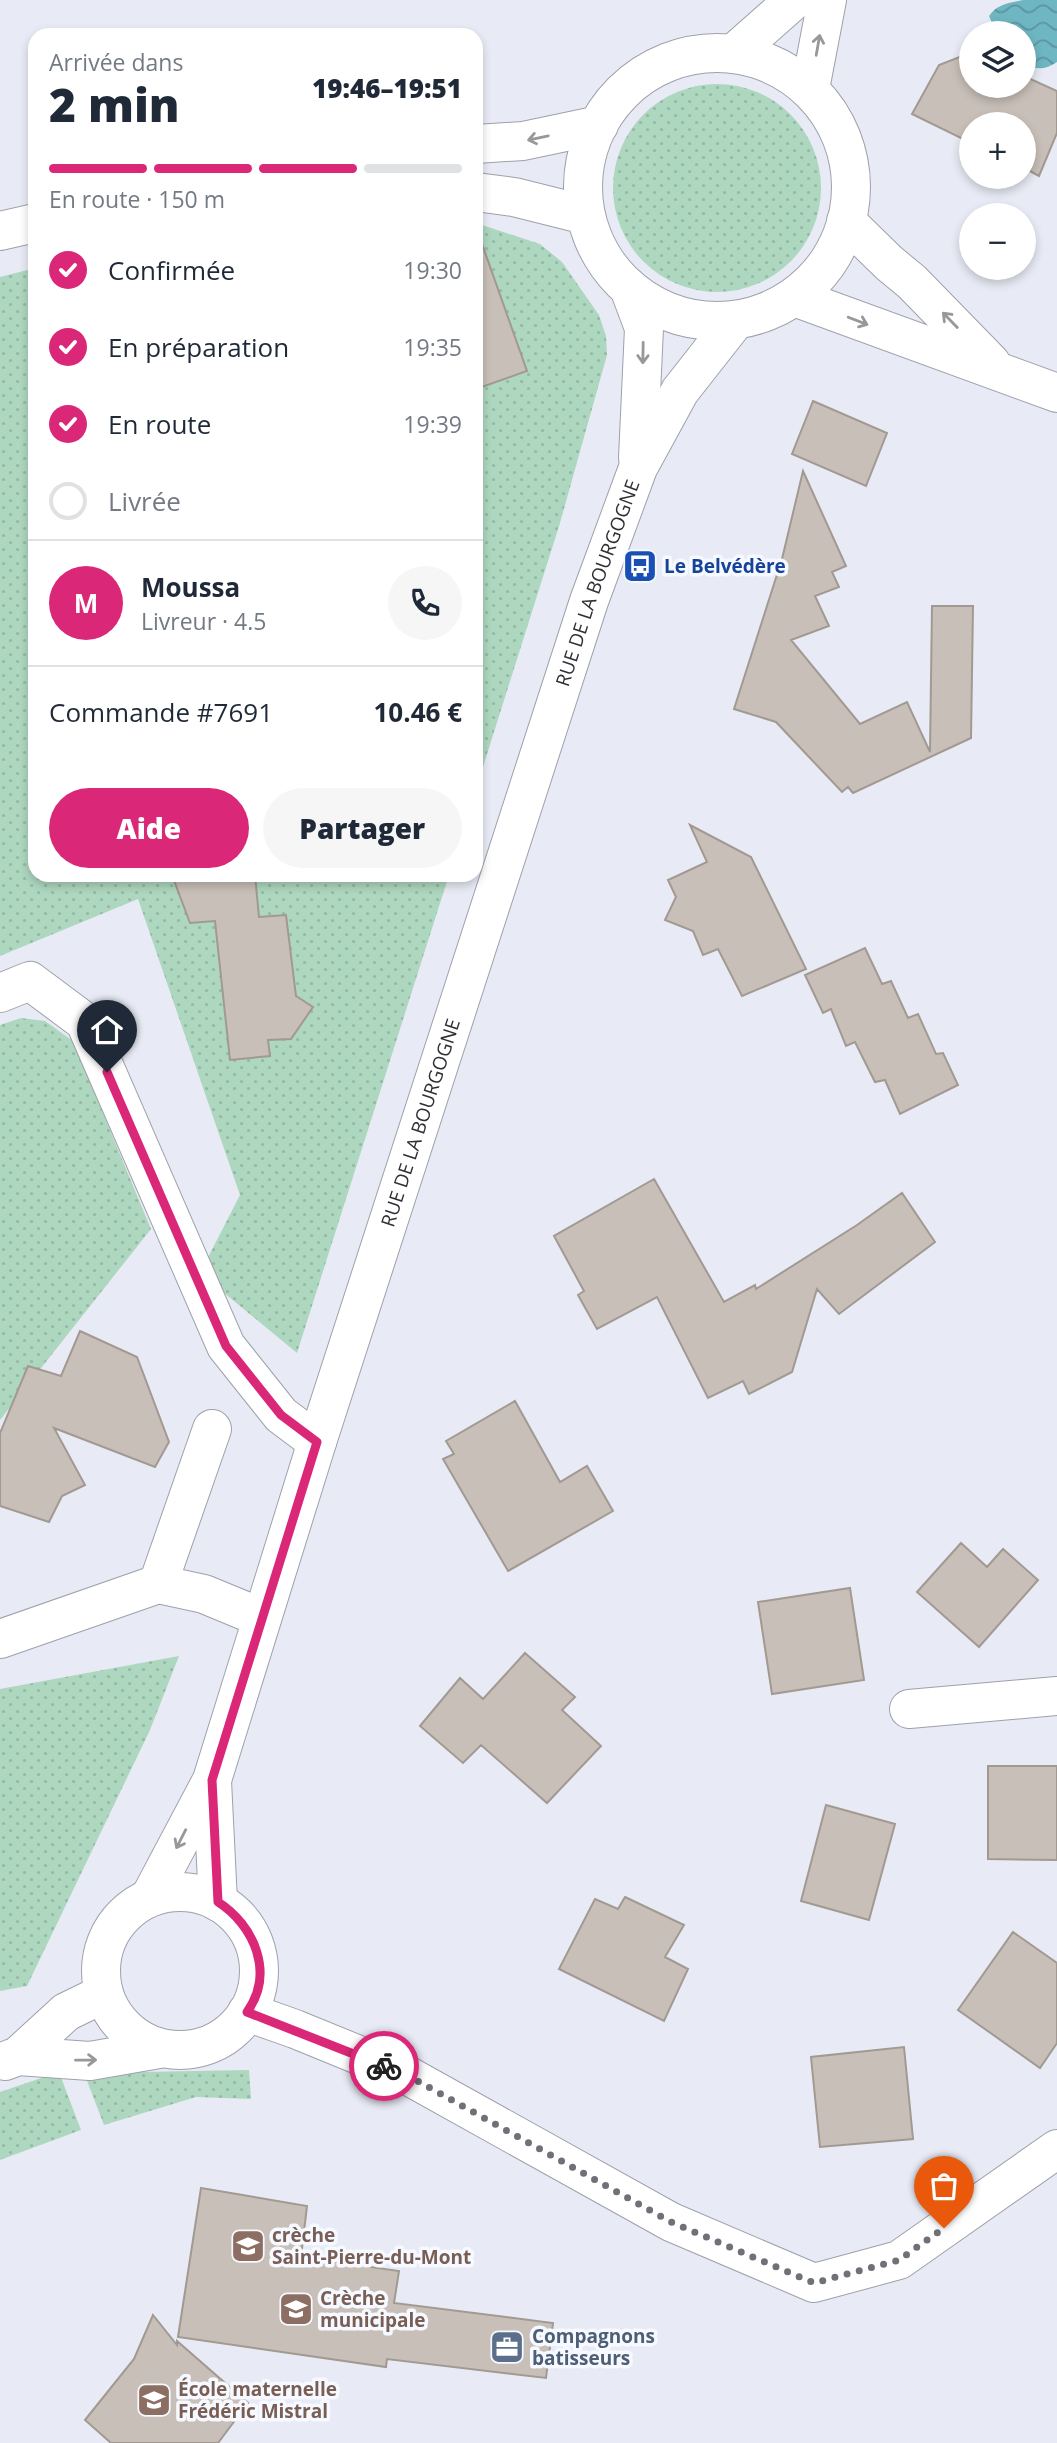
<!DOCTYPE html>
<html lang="fr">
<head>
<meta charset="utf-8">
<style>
	body { margin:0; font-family:"Open Sans",sans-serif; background:#f6f6f7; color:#1f2937; height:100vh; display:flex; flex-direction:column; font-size:26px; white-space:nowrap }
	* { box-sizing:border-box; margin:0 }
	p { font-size:23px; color:#747a83 }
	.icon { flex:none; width:38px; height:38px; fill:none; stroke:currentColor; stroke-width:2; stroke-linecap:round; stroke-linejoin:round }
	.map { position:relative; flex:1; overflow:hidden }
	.drawer { position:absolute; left:28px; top:28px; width:455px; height:854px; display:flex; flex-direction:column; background:#fff; border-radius:21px; box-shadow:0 4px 10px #0003 }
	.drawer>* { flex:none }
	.tools { position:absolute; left:959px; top:21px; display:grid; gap:14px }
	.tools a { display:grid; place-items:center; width:77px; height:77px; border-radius:50%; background:#fff; box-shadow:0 4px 10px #0003; font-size:35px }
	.pin { position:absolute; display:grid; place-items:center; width:60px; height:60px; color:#fff; margin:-72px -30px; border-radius:50% 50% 50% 0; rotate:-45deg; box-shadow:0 0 7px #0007 }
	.pin .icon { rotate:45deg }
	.courier { position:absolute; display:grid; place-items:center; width:70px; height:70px; margin:-35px; border:5px solid #db2777; border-radius:50%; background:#fff; color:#222; box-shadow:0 2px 9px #0007 }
	.summary em { font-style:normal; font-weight:800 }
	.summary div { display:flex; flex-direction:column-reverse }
	.summary { display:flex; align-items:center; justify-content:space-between; height:119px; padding:0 21px }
	h1 { font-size:46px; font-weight:800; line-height:52px }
	.bar { display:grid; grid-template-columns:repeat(4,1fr); gap:10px 7px; align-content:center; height:84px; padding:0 21px }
	.bar i { height:9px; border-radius:5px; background:#e0e1e3 }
	.bar .current { background:#db2777 }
	.bar p { grid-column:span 4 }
	.line { display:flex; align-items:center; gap:18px; padding:0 21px; border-top:2px solid #e0e1e3 }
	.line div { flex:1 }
	.round { display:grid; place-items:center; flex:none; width:74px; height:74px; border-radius:37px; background:#f6f6f7 }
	ol { padding:0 21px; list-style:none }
	li { display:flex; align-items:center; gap:21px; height:77px }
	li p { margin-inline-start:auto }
	li .icon { padding:7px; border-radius:50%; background:#db2777; color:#fff; stroke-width:4 }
	li:last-child { color:#747a83 }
	li i { width:38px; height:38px; border:4px solid #e0e1e3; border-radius:50% }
	.action { display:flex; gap:14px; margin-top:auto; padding:14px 21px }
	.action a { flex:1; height:80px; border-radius:42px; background:#db2777; color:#fff; font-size:28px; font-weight:800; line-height:80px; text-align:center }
	.action a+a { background:#f6f6f7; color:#1f2937 }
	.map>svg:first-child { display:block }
</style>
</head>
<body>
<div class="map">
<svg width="1057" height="2443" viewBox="0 0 1057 2443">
	<defs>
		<pattern id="grass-dots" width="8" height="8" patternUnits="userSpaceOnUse" patternTransform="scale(1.75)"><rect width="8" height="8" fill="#aed7bf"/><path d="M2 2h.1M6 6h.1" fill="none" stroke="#96b9a5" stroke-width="1.8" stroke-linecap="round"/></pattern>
		<pattern id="water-waves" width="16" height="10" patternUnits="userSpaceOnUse" patternTransform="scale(1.75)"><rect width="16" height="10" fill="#6eb6c2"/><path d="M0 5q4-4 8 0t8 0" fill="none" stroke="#5b949e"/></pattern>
	</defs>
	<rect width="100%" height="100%" fill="#e8ebf5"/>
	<path fill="url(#grass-dots)" d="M613 188a104 104 0 1 1 208 0a104 104 0 1 1-208 0Z
		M 476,223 L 540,244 L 562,262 L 599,315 L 606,336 L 607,355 L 560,523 L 476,789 Z
		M 35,268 L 35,875 L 449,875 L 297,1353 L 200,1273 L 240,1195 L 138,899 L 0,956 L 0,277 Z
		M 21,1018 L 45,1021 L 73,1041 L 151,1229 L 0,1420 L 0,1025 Z
		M 179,1656 L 150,1730 L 27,1986 L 0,1991 L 0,1689 Z
		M 249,2070 L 251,2099 L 196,2097 L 104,2125 L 84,2073 Z
		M 59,2072 L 81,2130 L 0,2160 L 0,2092 Z"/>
	<path fill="url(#water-waves)" d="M 1023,0 L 1057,0 L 1057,62 C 1045,70 1037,70 1024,64 L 1024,33 L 996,33 L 989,16 C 997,4 1009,3 1023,0 Z"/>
	<path fill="#c8bfb8" stroke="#a19992" stroke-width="2" d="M 970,53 L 971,86 L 1024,86 L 1024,76 L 1057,91 L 1057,133 L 1039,176 L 1024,168 L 1024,124 L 971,124 L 971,143 L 912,114 L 939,65 Z
		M 482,244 L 527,371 L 476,389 L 476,245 Z
		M 813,401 L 887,433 L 866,486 L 792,454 Z
		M 803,471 L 846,566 L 832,572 L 839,587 L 815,596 L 829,626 L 791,640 L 860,724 L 907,702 L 930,752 L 932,606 L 973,606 L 971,738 L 853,793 L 848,787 L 842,792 L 776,722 L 734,709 L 782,559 Z
		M 690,825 L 751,857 L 806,969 L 742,996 L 718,949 L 703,955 L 693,931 L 665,920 L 676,897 L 668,880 L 707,862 Z
		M 172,875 L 255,875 L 259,917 L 286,915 L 296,996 L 313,1007 L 291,1039 L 268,1040 L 270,1056 L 230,1060 L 215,921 L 190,923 Z
		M 865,948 L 882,984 L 891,981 L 908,1018 L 918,1014 L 936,1054 L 943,1053 L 958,1085 L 900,1114 L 885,1080 L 875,1082 L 855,1042 L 846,1046 L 831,1009 L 823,1013 L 805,975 Z
		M 654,1179 L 724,1302 L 755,1285 L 756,1289 L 857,1225 L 902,1193 L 935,1242 L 839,1314 L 817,1289 L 792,1372 L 749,1394 L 743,1381 L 708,1398 L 657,1297 L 597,1329 L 578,1295 L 584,1291 L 554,1236 Z
		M 80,1331 L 137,1357 L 169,1442 L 155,1467 L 54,1428 L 85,1485 L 62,1496 L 49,1522 L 0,1506 L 0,1433 L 28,1366 L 61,1376 Z
		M 515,1401 L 560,1482 L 587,1466 L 613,1511 L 508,1571 L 443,1459 L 454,1454 L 446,1441 Z
		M 961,1543 L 987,1567 L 1003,1549 L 1038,1580 L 979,1647 L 917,1592 Z
		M 850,1588 L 864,1680 L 772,1694 L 758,1602 Z
		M 525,1653 L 575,1697 L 562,1710 L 601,1746 L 547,1803 L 481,1745 L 463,1763 L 420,1726 L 460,1678 L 483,1699 Z
		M 988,1766 L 1057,1766 L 1057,1860 L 988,1859 Z
		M 826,1805 L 895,1824 L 869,1920 L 801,1901 Z
		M 625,1897 L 684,1925 L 665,1957 L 688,1969 L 664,2021 L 559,1969 L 595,1899 L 618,1909 Z
		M 1013,1932 L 1057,1963 L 1057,2043 L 1040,2068 L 958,2010 Z
		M 904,2047 L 913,2139 L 820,2147 L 811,2057 Z
		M 201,2188 L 307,2206 L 301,2257 L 399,2271 L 394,2303 L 553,2323 L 546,2378 L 387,2359 L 386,2367 L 178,2337 Z
		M 153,2315 L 177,2345 L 177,2341 L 248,2403 L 218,2443 L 111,2443 L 85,2420 L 134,2359 Z"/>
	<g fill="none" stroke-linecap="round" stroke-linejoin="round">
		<g stroke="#9ea1aa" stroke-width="40">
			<g id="street">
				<path d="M 733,54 L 794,0"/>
				<path d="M 810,89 L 827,0"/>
				<path d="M 629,288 L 644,328 L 638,458"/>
				<path d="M 0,993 L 30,981 L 85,1022 L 226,1346 L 281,1415 L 317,1442"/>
				<path d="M 158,1584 L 212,1429"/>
				<path d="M 0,1639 L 158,1584 L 204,1594 L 262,1618"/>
				<path d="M 909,1709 L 1057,1696"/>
				<path d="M 212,1781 L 218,1902"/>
				<circle cx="180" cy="1971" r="79"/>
				<path id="s1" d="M 150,1897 L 212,1780 L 317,1442 L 589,601 L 638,468 L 680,391 L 735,321"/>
				<path d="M 247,2012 L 295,2029 L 405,2074 L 671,2222 L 814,2283 L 899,2260 L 1057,2149"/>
				<path d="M 18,2056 L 90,2061 L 159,2049"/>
				<path d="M 5,2061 L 18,2056 L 66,2012 L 103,1994"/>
			</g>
		</g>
		<g stroke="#9ea1aa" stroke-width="40">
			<path id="secondary" d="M583 187a134 134 0 1 1 268 0a134 134 0 1 1-268 0Z
				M 476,144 L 523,141 L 599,125
				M 476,192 L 514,197 L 586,215
				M 846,221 L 889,263 L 912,282 L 991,363
				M 0,231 L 35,223
				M 794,297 L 1057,393"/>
		</g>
		<use href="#street" stroke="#fff" stroke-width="38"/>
		<use href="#secondary" stroke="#fff" stroke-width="38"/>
	</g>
	<defs><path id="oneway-shaft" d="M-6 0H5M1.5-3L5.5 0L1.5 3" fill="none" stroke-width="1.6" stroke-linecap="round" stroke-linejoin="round" transform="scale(1.75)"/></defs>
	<g stroke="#97989a">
		<use href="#oneway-shaft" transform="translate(818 45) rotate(-80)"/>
		<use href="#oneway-shaft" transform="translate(538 138) rotate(168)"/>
		<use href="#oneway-shaft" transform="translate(950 320) rotate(-134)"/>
		<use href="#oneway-shaft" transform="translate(858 321) rotate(21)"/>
		<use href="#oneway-shaft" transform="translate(643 353) rotate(91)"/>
		<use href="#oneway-shaft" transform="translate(181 1839) rotate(117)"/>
		<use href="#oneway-shaft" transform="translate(86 2060) rotate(-1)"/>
	</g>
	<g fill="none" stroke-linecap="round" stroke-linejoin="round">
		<path stroke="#707178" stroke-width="7" stroke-dasharray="0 12.6" d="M 384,2066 L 405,2074 L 671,2222 L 814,2283 L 899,2260 L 944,2228"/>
		<path stroke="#db2777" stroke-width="9" d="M 107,1072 L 226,1346 L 281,1415 L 317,1442 L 212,1780 L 218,1902 C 254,1925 275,1973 247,2012 L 384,2066"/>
	</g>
	<defs>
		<g id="bus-square" transform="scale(1.75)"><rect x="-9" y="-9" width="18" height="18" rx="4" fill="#1a4fb4" stroke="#f6f9ff"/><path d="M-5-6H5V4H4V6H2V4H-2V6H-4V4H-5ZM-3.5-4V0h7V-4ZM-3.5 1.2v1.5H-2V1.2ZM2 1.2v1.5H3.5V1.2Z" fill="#fff"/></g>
		<g id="school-square" transform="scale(1.75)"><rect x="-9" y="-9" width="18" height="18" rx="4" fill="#8d6e63" stroke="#f6f9ff"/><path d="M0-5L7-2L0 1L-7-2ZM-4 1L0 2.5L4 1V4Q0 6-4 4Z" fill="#fff"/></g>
		<g id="office-square" transform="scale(1.75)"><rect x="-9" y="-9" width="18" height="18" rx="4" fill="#5c6f8a" stroke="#f6f9ff"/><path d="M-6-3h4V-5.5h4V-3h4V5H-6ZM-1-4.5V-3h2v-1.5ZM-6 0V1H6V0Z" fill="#fff"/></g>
	</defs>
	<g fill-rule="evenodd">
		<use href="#bus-square" x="640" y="566"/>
		<use href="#school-square" x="248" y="2246"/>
		<use href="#school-square" x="296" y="2309"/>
		<use href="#office-square" x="507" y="2347"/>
		<use href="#school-square" x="154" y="2400"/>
	</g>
	<g text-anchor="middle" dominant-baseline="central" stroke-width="7" stroke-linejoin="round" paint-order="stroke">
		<g font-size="19" font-weight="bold" fill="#164399" stroke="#f6f9ff" text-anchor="start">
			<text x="664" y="566">Le Belvédère</text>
		</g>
		<g font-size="19" fill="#2f3034" stroke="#f6f9ff">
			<text stroke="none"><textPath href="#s1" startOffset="1390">RUE DE LA BOURGOGNE</textPath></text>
			<text stroke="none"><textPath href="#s1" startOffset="822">RUE DE LA BOURGOGNE</textPath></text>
		</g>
		<g font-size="19" font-weight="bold" fill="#785e54" stroke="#f6f9ff" text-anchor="start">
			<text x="272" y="2235">crèche<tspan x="272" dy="22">Saint-Pierre-du-Mont</tspan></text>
			<text x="320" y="2298">Crèche<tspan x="320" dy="22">municipale</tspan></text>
			<text x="178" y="2389">École maternelle<tspan x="178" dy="22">Frédéric Mistral</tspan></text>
		</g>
		<g font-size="19" font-weight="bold" fill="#4e5e75" stroke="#f6f9ff" text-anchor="start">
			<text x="532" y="2336">Compagnons<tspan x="532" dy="22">batisseurs</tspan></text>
		</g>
	</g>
</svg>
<div class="tools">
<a><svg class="icon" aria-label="layers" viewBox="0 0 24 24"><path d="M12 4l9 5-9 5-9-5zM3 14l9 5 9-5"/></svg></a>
<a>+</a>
<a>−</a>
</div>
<div class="pin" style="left:944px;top:2228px;background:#ea580c"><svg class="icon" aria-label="bag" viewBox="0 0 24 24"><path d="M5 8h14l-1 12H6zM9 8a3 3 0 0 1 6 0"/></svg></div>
<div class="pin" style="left:107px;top:1072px;background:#1f2937"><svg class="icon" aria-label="home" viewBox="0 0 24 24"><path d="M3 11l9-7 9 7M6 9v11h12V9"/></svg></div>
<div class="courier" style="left:384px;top:2066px"><svg class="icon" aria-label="bike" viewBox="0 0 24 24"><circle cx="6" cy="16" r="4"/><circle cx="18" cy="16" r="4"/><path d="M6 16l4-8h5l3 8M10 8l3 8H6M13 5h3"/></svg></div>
<section class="drawer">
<div class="summary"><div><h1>2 min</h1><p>Arrivée dans</p></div><em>19:46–19:51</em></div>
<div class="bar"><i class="current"></i><i class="current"></i><i class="current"></i><i></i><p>En route · 150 m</p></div>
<ol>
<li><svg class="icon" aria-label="check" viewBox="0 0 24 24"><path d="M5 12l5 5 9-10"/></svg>Confirmée<p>19:30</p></li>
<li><svg class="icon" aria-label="check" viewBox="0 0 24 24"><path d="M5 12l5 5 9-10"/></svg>En préparation<p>19:35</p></li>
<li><svg class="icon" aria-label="check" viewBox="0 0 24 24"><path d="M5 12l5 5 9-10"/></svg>En route<p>19:39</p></li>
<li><i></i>Livrée</li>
</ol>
<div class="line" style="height:126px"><b class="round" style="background:#db2777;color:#fff">M</b><div><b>Moussa</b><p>Livreur · 4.5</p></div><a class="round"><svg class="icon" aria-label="phone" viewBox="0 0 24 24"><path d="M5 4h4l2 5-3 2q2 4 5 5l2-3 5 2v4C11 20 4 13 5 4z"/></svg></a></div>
<div class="line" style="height:91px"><div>Commande #7691</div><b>10.46 €</b></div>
<div class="action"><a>Aide</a><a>Partager</a></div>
</section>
</div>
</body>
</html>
